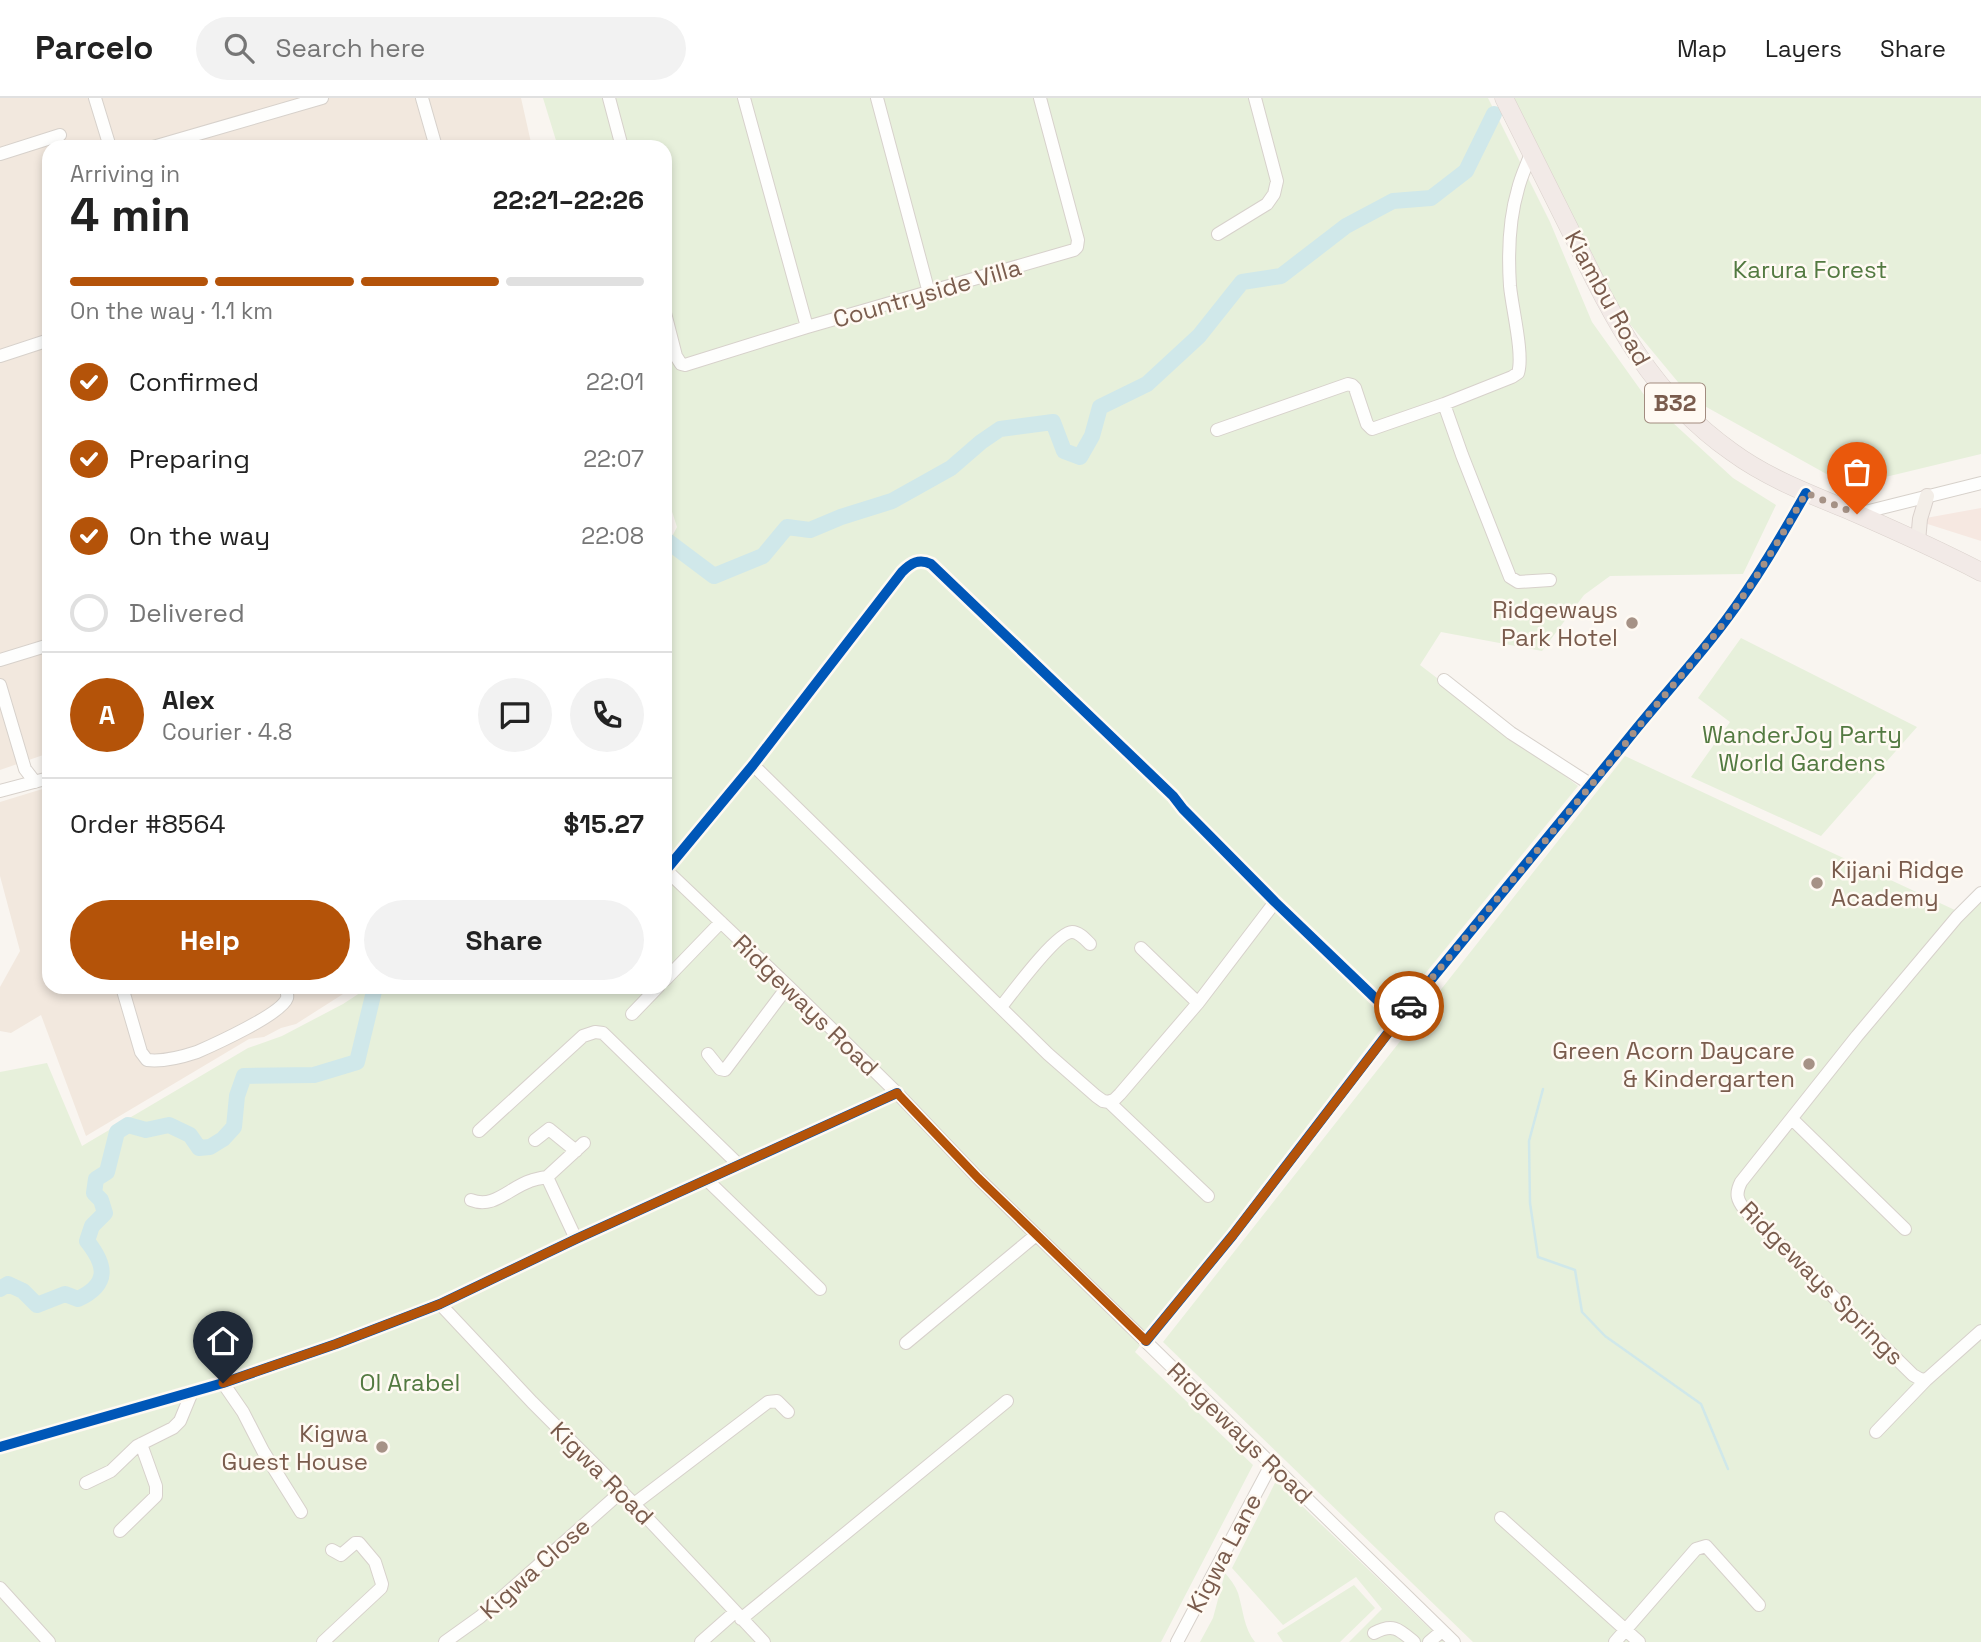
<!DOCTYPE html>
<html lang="en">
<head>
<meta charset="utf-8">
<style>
	body { margin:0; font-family:"Space Grotesk",sans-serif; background:#f2f2f2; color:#222; height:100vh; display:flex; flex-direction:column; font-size:26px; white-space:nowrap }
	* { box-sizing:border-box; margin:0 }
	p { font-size:23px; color:#767676 }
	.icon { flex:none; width:38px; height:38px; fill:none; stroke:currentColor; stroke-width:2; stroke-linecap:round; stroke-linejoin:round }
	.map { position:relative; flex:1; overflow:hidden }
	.sheet { position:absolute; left:42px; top:42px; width:630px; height:854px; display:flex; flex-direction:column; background:#fff; border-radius:21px; box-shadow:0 4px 10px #0003 }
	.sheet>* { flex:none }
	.pin { position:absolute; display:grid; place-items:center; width:60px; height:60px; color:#fff; margin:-72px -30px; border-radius:50% 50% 50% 0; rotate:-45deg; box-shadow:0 0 7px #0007 }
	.pin .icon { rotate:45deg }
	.courier { position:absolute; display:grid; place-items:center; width:70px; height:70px; margin:-35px; border:5px solid #b45309; border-radius:50%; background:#fff; color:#222; box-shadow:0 2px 9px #0007 }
	.headline em { font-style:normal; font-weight:800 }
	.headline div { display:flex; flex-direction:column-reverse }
	.headline { display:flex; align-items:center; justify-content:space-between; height:119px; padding:0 28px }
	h1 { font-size:46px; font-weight:800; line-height:52px }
	.bar { display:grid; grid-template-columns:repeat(4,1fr); gap:10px 7px; align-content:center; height:84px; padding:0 28px }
	.bar i { height:9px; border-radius:5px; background:#e0e0e0 }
	.bar .selected { background:#b45309 }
	.bar p { grid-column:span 4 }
	.line { display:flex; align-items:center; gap:18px; padding:0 28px; border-top:2px solid #e0e0e0 }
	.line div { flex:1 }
	.round { display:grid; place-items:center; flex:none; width:74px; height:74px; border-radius:37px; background:#f2f2f2 }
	ol { padding:0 28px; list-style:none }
	li { display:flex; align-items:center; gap:21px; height:77px }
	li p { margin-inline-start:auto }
	li .icon { padding:7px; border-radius:50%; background:#b45309; color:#fff; stroke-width:4 }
	li:last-child { color:#767676 }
	li i { width:38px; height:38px; border:4px solid #e0e0e0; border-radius:50% }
	.cta { display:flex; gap:14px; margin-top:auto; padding:14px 28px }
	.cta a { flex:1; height:80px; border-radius:42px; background:#b45309; color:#fff; font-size:28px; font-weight:800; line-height:80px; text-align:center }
	.cta a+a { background:#f2f2f2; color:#222 }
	header { display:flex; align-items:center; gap:42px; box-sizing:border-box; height:98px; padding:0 35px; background:#fff; border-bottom:2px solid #e0e0e0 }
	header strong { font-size:33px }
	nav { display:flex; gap:38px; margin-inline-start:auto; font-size:24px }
	.search { width:490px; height:63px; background:#f2f2f2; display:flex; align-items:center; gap:18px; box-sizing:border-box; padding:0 24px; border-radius:38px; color:#767676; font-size:26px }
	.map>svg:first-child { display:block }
</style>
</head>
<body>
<header>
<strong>Parcelo</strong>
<div class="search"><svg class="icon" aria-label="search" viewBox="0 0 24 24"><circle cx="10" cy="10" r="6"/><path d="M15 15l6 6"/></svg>Search here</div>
<nav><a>Map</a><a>Layers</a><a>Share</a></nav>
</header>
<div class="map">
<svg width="1981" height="1544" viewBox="0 0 1981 1544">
	<rect width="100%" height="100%" fill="#f9f5f0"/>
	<path fill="#f2e8de" d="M 0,0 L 521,0 L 532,49 L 49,49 L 49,655 L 0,672 Z
		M 49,689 L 49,889 L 354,889 L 296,926 L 281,930 L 264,939 L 249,941 L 86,1038 L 41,917 L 11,935 L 0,933 L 0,889 L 20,853 L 0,778 L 0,704 Z"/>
	<path fill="#f6e8e1" d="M 1981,410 L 1981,443 L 1915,422 Z"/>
	<path fill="#e7f0db" d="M 543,0 L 1488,0 L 1550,124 L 1592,224 L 1647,301 L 1733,380 L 1776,407 L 1743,476 L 1610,478 L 1584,497 L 1542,553 L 1441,534 L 1420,567 L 1578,688 L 1397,910 L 1135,1254 L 1253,1367 L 1161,1544 L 0,1544 L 0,974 L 47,965 L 82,1048 L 248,950 L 282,938 L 343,906 L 369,889 L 665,889 L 665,452 L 677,429 L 665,392 L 665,49 L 558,49 Z
		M 1507,0 L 1981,0 L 1981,356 L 1848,388 L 1692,301 L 1600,190 Z
		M 1741,540 L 1917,629 L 1821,738 L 1691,679 L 1730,624 L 1698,600 Z
		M 1625,658 L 1957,813 L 1981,791 L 1981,1544 L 1473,1544 L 1163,1244 Z
		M 1276,1383 L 1444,1544 L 1349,1544 L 1382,1511 L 1356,1479 L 1283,1527 L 1232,1470 Z
		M 1225,1475 C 1230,1481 1235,1487 1238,1495 C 1243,1511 1244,1531 1255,1544 L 1200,1544 L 1213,1520 Z
		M 1354,1487 L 1375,1510 L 1340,1544 L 1283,1544 L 1277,1535 Z"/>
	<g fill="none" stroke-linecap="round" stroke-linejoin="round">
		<path stroke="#d0e8ea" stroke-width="2.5" d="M 1543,991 L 1529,1043 L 1530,1105 L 1538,1159 L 1575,1172 L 1582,1214 L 1605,1238 L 1701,1306 L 1728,1371"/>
		<path stroke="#d0e8ea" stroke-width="16" d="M 665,443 L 666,442 L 714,478 L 763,458 L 787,429 L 810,432 L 841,419 L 892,403 L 951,370 L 981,344 L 1000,331 L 1053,324 L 1064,353 L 1080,359 L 1092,338 L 1100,309 L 1147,286 L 1199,238 L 1242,184 L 1281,178 L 1346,128 L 1393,103 L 1431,100 L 1466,73 L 1494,16
			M 0,1191 L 8,1186 L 23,1193 L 37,1207 L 65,1196 L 78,1201 C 110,1186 106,1167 87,1143 L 92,1128 L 105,1115 L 101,1102 L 94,1095 L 96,1081 L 107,1074 L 117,1034 L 128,1027 L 146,1032 L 169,1027 L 190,1037 L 199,1050 L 210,1049 L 223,1041 L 234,1029 L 237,998 L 244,978 L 314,977 L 357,964 L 375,889"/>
		<g stroke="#d7d1cb" stroke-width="14">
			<path id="minor" d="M 95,0 L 110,49
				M 422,0 L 436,49
				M 609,0 L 622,49
				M 744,0 L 807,229
				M 877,0 L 929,195
				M 153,49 L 322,0
				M 1531,55 C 1527,67 1521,78 1518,91 C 1509,121 1508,157 1510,188 C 1512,210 1524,257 1518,275 L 1512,279 L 1444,306 L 1462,357 L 1510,479 L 1518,484 L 1550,482
				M 0,56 L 60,37
				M 1218,136 L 1267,106 L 1274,96 L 1277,83 L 1255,0
				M 665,215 L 676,258 L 681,266 L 685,267 L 807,229 L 1074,152 L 1077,149 L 1078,142 L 1040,0
				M 0,258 L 49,242
				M 1217,332 L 1348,286 L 1352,287 L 1355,290 L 1367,326 L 1372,331 L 1444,306
				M 1857,416 L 1981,385
				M 0,562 L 49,547
				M 1444,582 L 1511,635 L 1590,686
				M 0,587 L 25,671 L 35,684
				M 753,667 L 1048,956 L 1096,998 L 1103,1003 L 1109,1004 L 1208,1098
				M 0,693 L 49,680
				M 665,771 L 788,888 L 897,995 L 978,1080 L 1454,1544
				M 666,772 L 753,667 L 902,474 C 911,465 919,460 931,466 L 1173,698 L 1183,711 L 1275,804 L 1398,922 L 1233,1137 L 1146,1243
				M 1141,850 L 1198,905
				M 665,882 L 721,824
				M 122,889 L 141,954 L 147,962 C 163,964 182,959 197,954 C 213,947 282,916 287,900 C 288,897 286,893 286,889
				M 1001,909 C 1012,895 1057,834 1072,834 C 1079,834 1085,841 1090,846
				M 632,916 L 658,889
				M 1398,922 L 1624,646 C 1657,604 1694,565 1726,522 C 1756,482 1781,439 1806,395
				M 708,956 L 720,971 L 725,972 L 788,888
				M 1109,1004 L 1115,1001 L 1120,996 L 1198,905 L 1275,804
				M 1792,1021 L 1905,1131
				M 479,1033 L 583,938 L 595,934 L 603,935 L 739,1067
				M 535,1042 L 549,1031 L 576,1053
				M 707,1082 L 820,1191
				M 471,1102 C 494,1111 509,1090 530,1083 C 535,1081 541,1080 547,1079
				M 576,1141 L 547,1079 L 584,1045
				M 440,1206 L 532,1304 L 634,1406 L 764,1544
				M 906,1245 L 1036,1137
				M 1926,1282 L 1920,1281 L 1913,1277 L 1745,1112 C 1737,1102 1735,1096 1741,1084 L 1857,938 L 1957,819 L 1981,795
				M 223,1285 L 243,1314 L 263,1353 L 301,1414
				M 1876,1334 L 1926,1282 L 1981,1233
				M 0,1349 L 223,1285 L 336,1246 L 409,1218 L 440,1206 L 576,1141 L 897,995
				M 86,1385 L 111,1373 L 137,1348 L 173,1330 L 180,1323 L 192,1294
				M 634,1406 L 768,1304 L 777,1303 L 788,1314
				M 1501,1420 L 1639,1544
				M 120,1433 L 156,1398 L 156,1388 L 141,1346
				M 0,1490 L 49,1544
				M 741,1521 L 1007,1303
				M 1374,1535 C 1393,1525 1399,1531 1414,1544
				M 323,1544 L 381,1490 L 382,1486 L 375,1464 L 359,1445 L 355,1445 L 341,1457 L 332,1452
				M 445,1544 L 480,1519 L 622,1393
				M 701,1544 L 735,1514
				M 1177,1544 L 1272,1365
				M 1429,1544 L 1442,1533
				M 1615,1544 L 1696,1451 L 1706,1448 L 1759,1507"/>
		</g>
		<g stroke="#dad1cc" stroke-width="16">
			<path id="major" d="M 1918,443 L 1920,421 L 1927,398"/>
		</g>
		<g stroke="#dad1cc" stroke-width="19">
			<path id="highway" d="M 1504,0 C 1527,46 1550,92 1573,138 C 1615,224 1651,297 1732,354 C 1766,379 1807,395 1846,411 C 1892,431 1937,451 1981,474"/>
		</g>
		<use href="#minor" stroke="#fefefd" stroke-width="12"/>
		<use href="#major" stroke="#f3eee8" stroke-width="14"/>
		<use href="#highway" stroke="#f2eae7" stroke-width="18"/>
		<g stroke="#fffaf3" stroke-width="15">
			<path id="cycleway" d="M 665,771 L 666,772 L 753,667 L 902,474 C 911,465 919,460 931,466 L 1173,698 L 1183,711 L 1275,804 L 1398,922 L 1233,1137 L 1146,1243
				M 1398,922 L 1624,646 C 1657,604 1694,565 1726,522 C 1756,482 1781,439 1806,395
				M 0,1349 L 223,1285 L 336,1246 L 409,1218 L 440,1206 L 576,1141 L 897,995"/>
		</g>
		<use href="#cycleway" stroke="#0057b8" stroke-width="10"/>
	</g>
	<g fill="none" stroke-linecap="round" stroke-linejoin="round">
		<path stroke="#a69286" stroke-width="7" stroke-dasharray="0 12.6" d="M 1409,908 L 1625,646 C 1657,604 1694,565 1726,522 C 1756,482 1781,439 1806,395 L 1857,416"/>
		<path stroke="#b45309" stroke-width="9" d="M 223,1285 L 336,1246 L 440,1206 L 576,1141 L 897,995 L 978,1080 L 1146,1243 L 1233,1137 L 1409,908"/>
	</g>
	<g fill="#a69286" stroke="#fffaf3" stroke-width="2.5">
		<circle cx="1632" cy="525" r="7"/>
		<circle cx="1817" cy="785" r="7"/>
		<circle cx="1809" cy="966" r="7"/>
		<circle cx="382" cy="1349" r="7"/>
	</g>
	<g text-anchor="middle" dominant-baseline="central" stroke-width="5" stroke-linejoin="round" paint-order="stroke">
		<rect fill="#fffaf3" stroke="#a28b7f" stroke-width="2" x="1645" y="285.5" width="60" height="39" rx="5"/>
		<g font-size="23" font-weight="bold" fill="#7a5c4d">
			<text x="1675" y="305">B32</text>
		</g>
		<g font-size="24" fill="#537a41" stroke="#fffaf3">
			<text x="1810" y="171">Karura Forest</text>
			<text x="1802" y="636">WanderJoy Party<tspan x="1802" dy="28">World Gardens</tspan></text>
			<text x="410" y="1284">Ol Arabel</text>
		</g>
		<g font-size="24" fill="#7a5c4d" stroke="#fffaf3">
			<text transform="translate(927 195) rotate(-16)">Countryside Villa</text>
			<text transform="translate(1608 200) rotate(61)">Kiambu Road</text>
			<text transform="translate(806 907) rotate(44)">Ridgeways Road</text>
			<text transform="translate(1822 1185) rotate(45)">Ridgeways Springs</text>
			<text transform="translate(1240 1335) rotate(44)">Ridgeways Road</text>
			<text transform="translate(602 1375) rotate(45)">Kigwa Road</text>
			<text transform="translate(1224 1455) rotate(-62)">Kigwa Lane</text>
			<text transform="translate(535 1470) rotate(-42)">Kigwa Close</text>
		</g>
		<g font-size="24" fill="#7a5c4d" stroke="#fffaf3" text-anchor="end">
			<text x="1618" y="511">Ridgeways<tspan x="1618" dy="28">Park Hotel</tspan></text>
			<text x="1831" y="771" text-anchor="start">Kijani Ridge<tspan x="1831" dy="28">Academy</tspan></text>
			<text x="1795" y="952">Green Acorn Daycare<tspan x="1795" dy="28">&amp; Kindergarten</tspan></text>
			<text x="368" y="1335">Kigwa<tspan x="368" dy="28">Guest House</tspan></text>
		</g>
	</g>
</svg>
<div class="pin" style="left:1857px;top:416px;background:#ea580c"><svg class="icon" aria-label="bag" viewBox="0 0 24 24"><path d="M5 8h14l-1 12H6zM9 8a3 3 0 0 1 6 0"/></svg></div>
<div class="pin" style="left:223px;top:1285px;background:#1f2937"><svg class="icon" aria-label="home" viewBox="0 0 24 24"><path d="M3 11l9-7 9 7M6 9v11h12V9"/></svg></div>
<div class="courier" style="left:1409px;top:908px"><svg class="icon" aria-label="car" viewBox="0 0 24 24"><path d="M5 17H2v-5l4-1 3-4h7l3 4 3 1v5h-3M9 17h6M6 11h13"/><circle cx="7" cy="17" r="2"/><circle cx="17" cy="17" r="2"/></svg></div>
<section class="sheet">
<div class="headline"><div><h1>4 min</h1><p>Arriving in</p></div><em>22:21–22:26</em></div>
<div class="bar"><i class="selected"></i><i class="selected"></i><i class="selected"></i><i></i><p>On the way · 1.1 km</p></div>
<ol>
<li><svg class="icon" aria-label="check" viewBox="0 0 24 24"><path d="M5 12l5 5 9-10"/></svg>Confirmed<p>22:01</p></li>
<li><svg class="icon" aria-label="check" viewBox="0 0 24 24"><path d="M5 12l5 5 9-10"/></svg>Preparing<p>22:07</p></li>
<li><svg class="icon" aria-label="check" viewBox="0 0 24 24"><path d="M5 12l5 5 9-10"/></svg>On the way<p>22:08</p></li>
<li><i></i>Delivered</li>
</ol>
<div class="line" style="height:126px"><b class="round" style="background:#b45309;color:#fff">A</b><div><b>Alex</b><p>Courier · 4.8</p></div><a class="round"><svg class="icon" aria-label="chat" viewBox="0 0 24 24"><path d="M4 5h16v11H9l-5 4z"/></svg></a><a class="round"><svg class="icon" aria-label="phone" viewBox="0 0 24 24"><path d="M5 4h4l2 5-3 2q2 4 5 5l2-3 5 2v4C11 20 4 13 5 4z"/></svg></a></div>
<div class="line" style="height:91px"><div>Order #8564</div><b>$15.27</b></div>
<div class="cta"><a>Help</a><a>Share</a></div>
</section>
</div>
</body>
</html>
